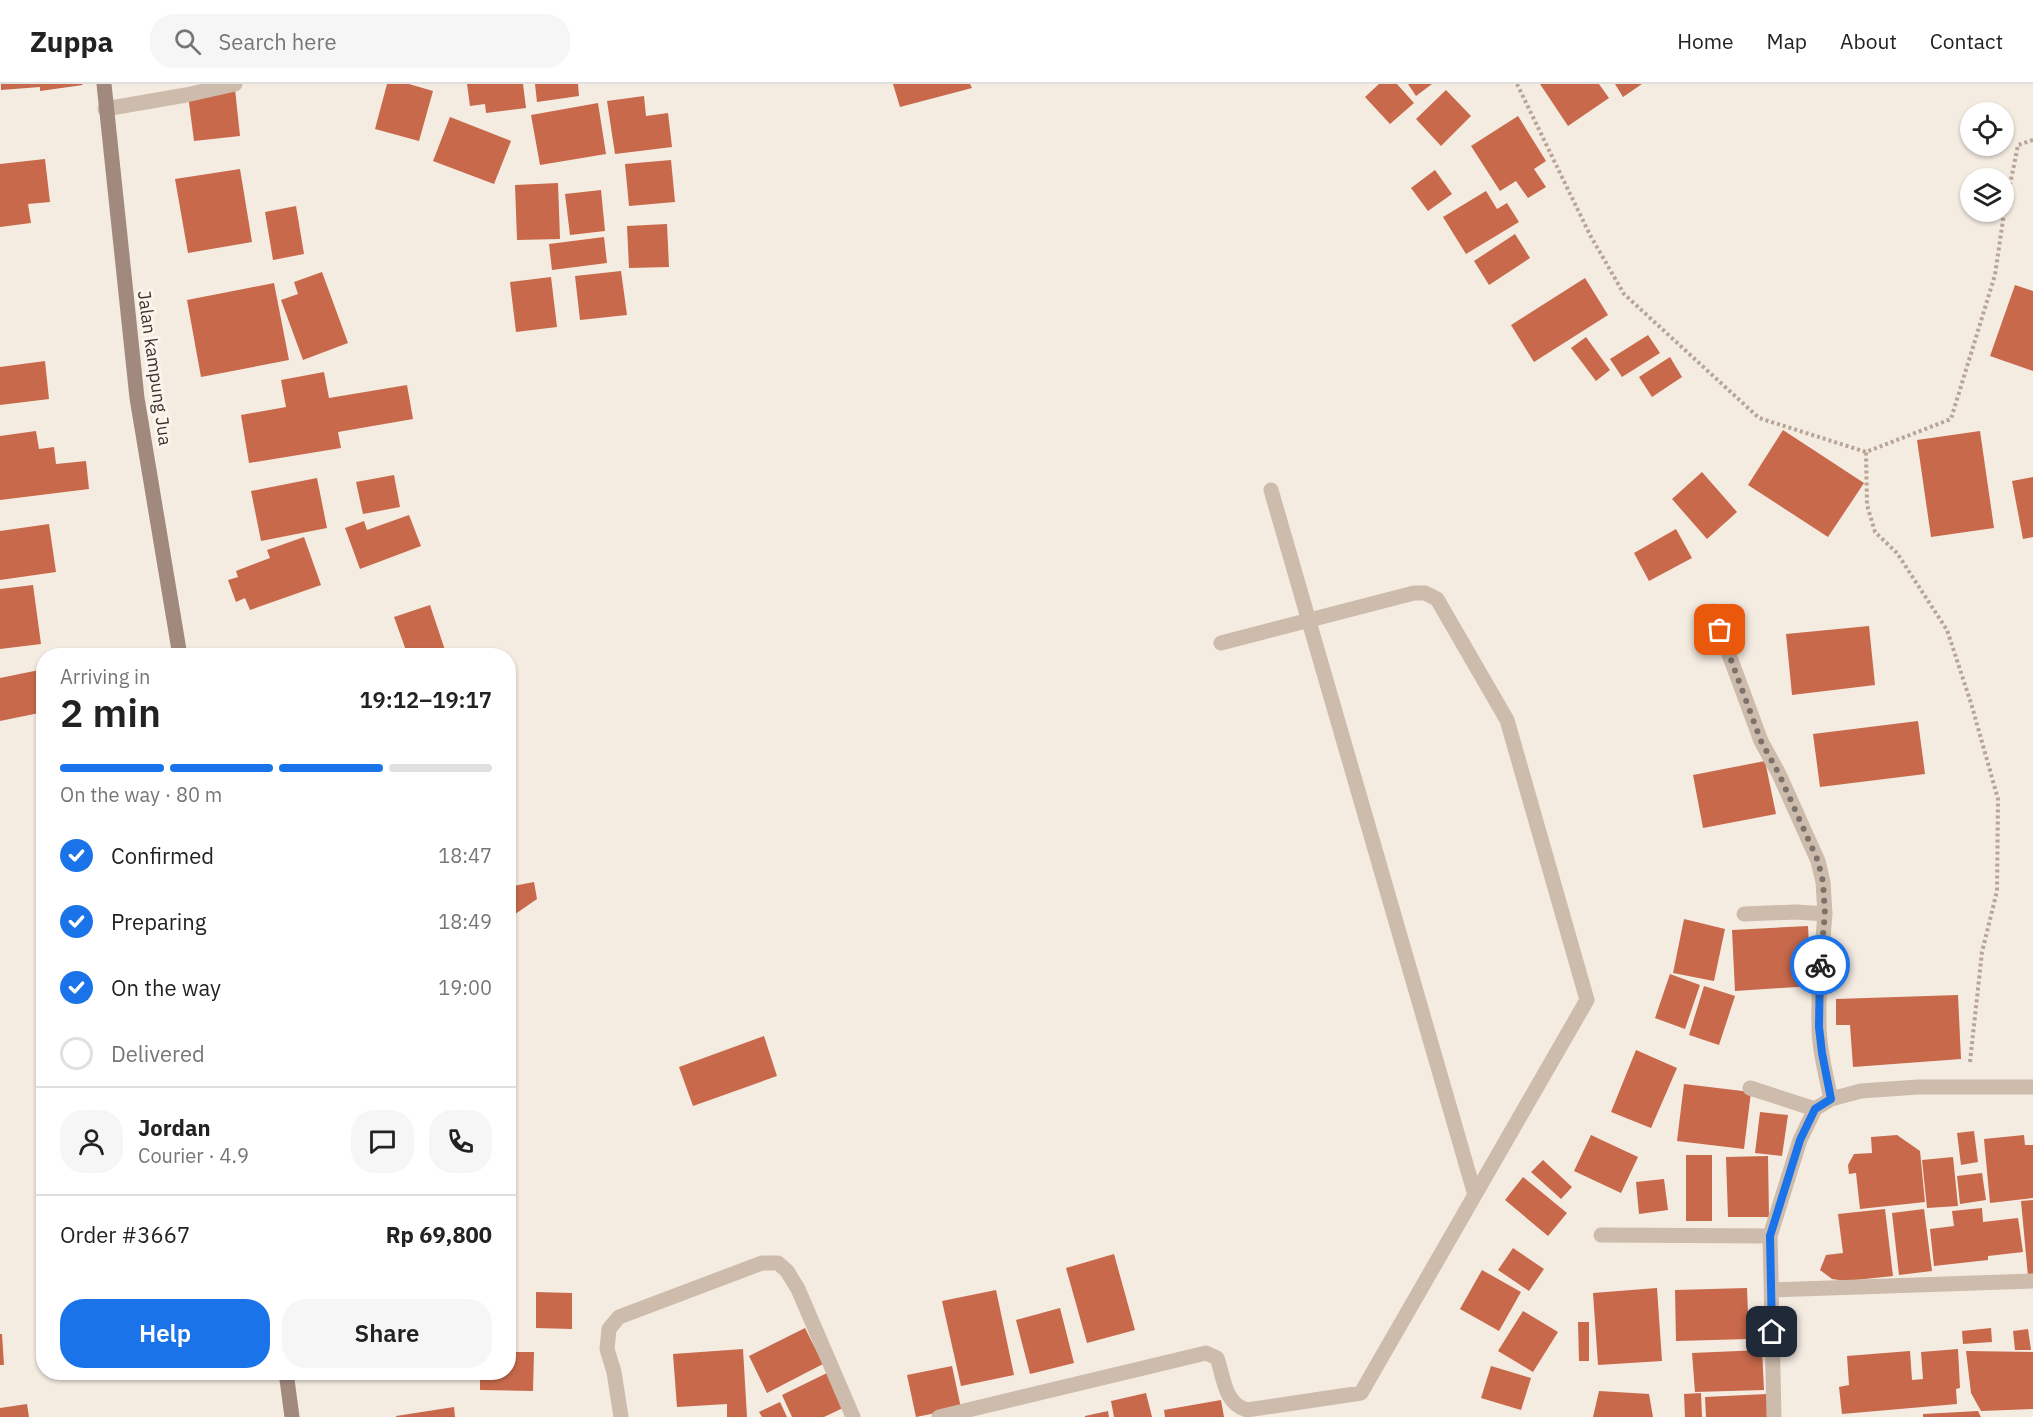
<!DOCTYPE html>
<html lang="en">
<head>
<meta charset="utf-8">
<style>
	body { margin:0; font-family:"IBM Plex Sans",sans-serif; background:#f6f6f6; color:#222; height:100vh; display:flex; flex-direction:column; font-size:22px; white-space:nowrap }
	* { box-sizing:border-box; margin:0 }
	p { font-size:20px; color:#767676 }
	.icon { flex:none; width:33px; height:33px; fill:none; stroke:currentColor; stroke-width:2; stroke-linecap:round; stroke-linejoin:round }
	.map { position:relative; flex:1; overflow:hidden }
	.sheet { position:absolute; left:36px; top:564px; width:480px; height:732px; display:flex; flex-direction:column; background:#fff; border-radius:24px; box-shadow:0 2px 4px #0004 }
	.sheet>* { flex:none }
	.tools { position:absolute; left:1960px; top:18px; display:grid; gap:12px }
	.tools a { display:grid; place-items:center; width:54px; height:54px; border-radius:50%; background:#fff; box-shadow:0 2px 4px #0004; font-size:30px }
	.pin { position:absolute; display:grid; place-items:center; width:51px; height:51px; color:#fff; margin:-26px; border-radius:12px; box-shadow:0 3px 9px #0006 }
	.courier { position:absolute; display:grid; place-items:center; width:60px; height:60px; margin:-30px; border:4px solid #1a73e8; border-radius:50%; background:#fff; color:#222; box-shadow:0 2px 8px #0007 }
	.headline em { font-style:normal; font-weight:600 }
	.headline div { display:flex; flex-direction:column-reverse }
	.headline { display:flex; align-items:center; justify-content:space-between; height:102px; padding:0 24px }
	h1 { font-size:39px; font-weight:600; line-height:45px }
	.bar { display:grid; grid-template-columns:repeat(4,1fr); gap:9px 6px; align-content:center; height:72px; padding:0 24px }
	.bar i { height:8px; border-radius:4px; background:#e0e0e0 }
	.bar .on { background:#1a73e8 }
	.bar p { grid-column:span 4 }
	.line { display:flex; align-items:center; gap:15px; padding:0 24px; border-top:2px solid #e0e0e0 }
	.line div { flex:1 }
	.round { display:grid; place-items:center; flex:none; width:63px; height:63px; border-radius:24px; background:#f6f6f6 }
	ol { padding:0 24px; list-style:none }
	li { display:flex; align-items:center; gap:18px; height:66px }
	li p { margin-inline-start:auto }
	li .icon { padding:6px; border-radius:50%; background:#1a73e8; color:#fff; stroke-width:4 }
	li:last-child { color:#767676 }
	li i { width:33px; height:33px; border:3px solid #e0e0e0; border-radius:50% }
	.primary-button { display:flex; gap:12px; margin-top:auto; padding:12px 24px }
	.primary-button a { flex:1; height:69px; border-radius:24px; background:#1a73e8; color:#fff; font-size:24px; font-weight:600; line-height:69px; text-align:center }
	.primary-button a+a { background:#f6f6f6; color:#222 }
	header { display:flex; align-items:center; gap:36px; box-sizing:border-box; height:84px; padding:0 30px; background:#fff; border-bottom:2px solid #e0e0e0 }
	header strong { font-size:28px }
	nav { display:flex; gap:33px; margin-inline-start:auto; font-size:21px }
	.search { width:420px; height:54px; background:#f6f6f6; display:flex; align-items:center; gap:15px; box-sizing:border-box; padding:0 21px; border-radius:24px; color:#767676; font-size:22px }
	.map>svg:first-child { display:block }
</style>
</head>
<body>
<header>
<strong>Zuppa</strong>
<div class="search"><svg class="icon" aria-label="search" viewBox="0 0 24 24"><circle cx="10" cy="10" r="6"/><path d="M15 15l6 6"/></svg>Search here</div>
<nav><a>Home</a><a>Map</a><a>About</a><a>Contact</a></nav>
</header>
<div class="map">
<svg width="2033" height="1333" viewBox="0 0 2033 1333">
	<rect width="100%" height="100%" fill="#f4ebe1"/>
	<path fill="#c8694b" d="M 1,0 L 82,0 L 83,1 L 40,7 L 40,3 L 1,6 Z
		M 387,0 L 409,0 L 433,7 L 419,57 L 375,45 Z
		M 467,0 L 523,0 L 526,24 L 486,29 L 485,20 L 470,22 Z
		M 535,0 L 578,0 L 579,12 L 537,18 Z
		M 893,0 L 970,0 L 972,4 L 900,23 Z
		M 1379,0 L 1397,0 L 1414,19 L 1390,40 L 1365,13 Z
		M 1408,0 L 1432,0 L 1416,12 Z
		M 1540,0 L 1599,0 L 1609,14 L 1568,42 Z
		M 1615,0 L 1642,0 L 1623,13 Z
		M 235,5 L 240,52 L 194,57 L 188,11 Z
		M 1446,6 L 1471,32 L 1441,62 L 1416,35 Z
		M 644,12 L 646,32 L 668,29 L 672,63 L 615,70 L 607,17 Z
		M 598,19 L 606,70 L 540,81 L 531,31 Z
		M 1518,32 L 1546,77 L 1534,85 L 1546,103 L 1528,114 L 1516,97 L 1500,107 L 1471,62 Z
		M 450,33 L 511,57 L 494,100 L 433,77 Z
		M 45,75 L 50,118 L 28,120 L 31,139 L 0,143 L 0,80 Z
		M 671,76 L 675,118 L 629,122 L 625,80 Z
		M 240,85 L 252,158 L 188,169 L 175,95 Z
		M 1435,86 L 1452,110 L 1428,127 L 1411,104 Z
		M 558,99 L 560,155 L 517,156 L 515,101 Z
		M 601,106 L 605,147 L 570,151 L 565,110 Z
		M 1486,107 L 1497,125 L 1507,119 L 1519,138 L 1466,170 L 1443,133 Z
		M 296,122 L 304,170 L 273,176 L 265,128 Z
		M 667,140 L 669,183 L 629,184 L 627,142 Z
		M 1515,150 L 1530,174 L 1489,201 L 1474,177 Z
		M 604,153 L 607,179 L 552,186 L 549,160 Z
		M 621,187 L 627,231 L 580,236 L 575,192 Z
		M 322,188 L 348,259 L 303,276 L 281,216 L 298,210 L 294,198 Z
		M 551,193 L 557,243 L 516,248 L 510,198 Z
		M 1585,194 L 1608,231 L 1534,278 L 1511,241 Z
		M 274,199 L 289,276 L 201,293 L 187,216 Z
		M 2015,201 L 2033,207 L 2033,287 L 1990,272 Z
		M 1648,251 L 1660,269 L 1622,293 L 1610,275 Z
		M 1586,253 L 1610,286 L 1596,297 L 1571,264 Z
		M 1670,273 L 1682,293 L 1652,313 L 1639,293 Z
		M 45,277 L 49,315 L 0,321 L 0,283 Z
		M 324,288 L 329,314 L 407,301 L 413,335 L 338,348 L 341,364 L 249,379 L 241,331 L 286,323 L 281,296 Z
		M 1783,346 L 1864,399 L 1828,453 L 1748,401 Z
		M 36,347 L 39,365 L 54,363 L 56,380 L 86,377 L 89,405 L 0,416 L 0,352 Z
		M 1980,347 L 1994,444 L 1931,453 L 1917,356 Z
		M 1702,388 L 1737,428 L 1707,455 L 1672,415 Z
		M 394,391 L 400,423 L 363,430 L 356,398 Z
		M 2033,393 L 2033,453 L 2023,455 L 2012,397 Z
		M 317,394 L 327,444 L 261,457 L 251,407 Z
		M 409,431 L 421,462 L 360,485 L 345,444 L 364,437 L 367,446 Z
		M 49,440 L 56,488 L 0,496 L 0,447 Z
		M 1676,445 L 1692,474 L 1649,497 L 1634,469 Z
		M 304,453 L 321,501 L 250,526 L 245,514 L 236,518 L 228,496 L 238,493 L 236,487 L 270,474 L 267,466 Z
		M 33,501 L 41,560 L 0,565 L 0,505 Z
		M 430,521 L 447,572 L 408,572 L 394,533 Z
		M 1869,542 L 1875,601 L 1792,611 L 1786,550 Z
		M 44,585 L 44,628 L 0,637 L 0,594 Z
		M 1918,637 L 1925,690 L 1820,703 L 1813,650 Z
		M 1765,677 L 1776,730 L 1703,744 L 1693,691 Z
		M 534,798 L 537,815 L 508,835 L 508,803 Z
		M 1684,835 L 1725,845 L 1714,897 L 1673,889 Z
		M 1808,842 L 1811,902 L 1735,907 L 1732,846 Z
		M 1670,890 L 1700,901 L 1685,945 L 1655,934 Z
		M 1704,902 L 1735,912 L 1719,961 L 1689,951 Z
		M 1958,911 L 1961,975 L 1853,983 L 1850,941 L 1836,941 L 1836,915 Z
		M 764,952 L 777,992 L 693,1022 L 679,983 Z
		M 1636,966 L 1677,984 L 1651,1044 L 1611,1028 Z
		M 1684,1000 L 1751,1008 L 1744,1065 L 1677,1057 Z
		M 1760,1028 L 1788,1031 L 1782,1072 L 1755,1069 Z
		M 1974,1047 L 1978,1078 L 1961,1081 L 1957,1049 Z
		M 1591,1051 L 1638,1073 L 1621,1109 L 1574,1087 Z
		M 1897,1051 L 1920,1067 L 1925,1118 L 1860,1125 L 1856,1089 L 1849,1090 L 1848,1081 L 1854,1070 L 1872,1069 L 1871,1053 Z
		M 2024,1051 L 2025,1061 L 2033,1061 L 2033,1114 L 1990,1119 L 1984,1055 Z
		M 1686,1071 L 1712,1071 L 1712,1137 L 1686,1137 Z
		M 1768,1072 L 1769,1133 L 1728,1133 L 1726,1073 Z
		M 1953,1073 L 1958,1122 L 1927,1124 L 1922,1076 Z
		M 1543,1076 L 1572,1103 L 1561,1115 L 1531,1088 Z
		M 1982,1089 L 1986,1116 L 1960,1120 L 1957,1092 Z
		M 1523,1093 L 1567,1129 L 1548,1152 L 1505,1116 Z
		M 1664,1095 L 1668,1126 L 1639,1130 L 1636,1098 Z
		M 2033,1116 L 2033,1192 L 2028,1192 L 2021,1117 Z
		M 1982,1124 L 1983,1138 L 2018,1134 L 2023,1168 L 1988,1172 L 1988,1176 L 1934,1182 L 1930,1145 L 1954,1142 L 1952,1127 Z
		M 1885,1125 L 1893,1192 L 1846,1197 L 1832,1195 L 1820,1186 L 1826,1171 L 1843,1169 L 1838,1130 Z
		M 1924,1125 L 1932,1187 L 1899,1191 L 1892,1129 Z
		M 1513,1164 L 1544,1185 L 1529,1207 L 1498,1186 Z
		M 1114,1170 L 1135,1246 L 1087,1259 L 1066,1184 Z
		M 1482,1186 L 1521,1208 L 1499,1247 L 1460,1225 Z
		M 1657,1204 L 1662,1277 L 1598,1281 L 1593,1209 Z
		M 1747,1204 L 1749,1255 L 1676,1257 L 1675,1206 Z
		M 996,1206 L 1014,1291 L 961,1302 L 942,1217 Z
		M 536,1208 L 572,1209 L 572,1245 L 536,1244 Z
		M 1060,1224 L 1074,1279 L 1030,1290 L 1016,1236 Z
		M 1523,1227 L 1558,1248 L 1533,1288 L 1498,1267 Z
		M 1578,1238 L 1589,1238 L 1589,1277 L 1579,1277 Z
		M 805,1244 L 823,1280 L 767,1309 L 749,1272 Z
		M 1991,1244 L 1992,1258 L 1963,1260 L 1962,1247 Z
		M 2028,1245 L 2031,1266 L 2015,1266 L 2013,1247 Z
		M 0,1250 L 2,1250 L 4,1281 L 0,1281 Z
		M 743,1265 L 747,1333 L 727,1333 L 727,1320 L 677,1323 L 673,1270 Z
		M 1958,1265 L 1960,1304 L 1956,1305 L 1957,1320 L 1842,1330 L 1839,1303 L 1849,1301 L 1847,1272 L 1910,1267 L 1912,1296 L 1923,1295 L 1921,1268 Z
		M 1762,1266 L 1764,1306 L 1695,1308 L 1692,1269 Z
		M 1966,1267 L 2033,1268 L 2033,1325 L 1981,1327 L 1971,1309 Z
		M 508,1268 L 534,1268 L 533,1307 L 480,1306 L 480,1288 L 508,1288 Z
		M 952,1282 L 961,1324 L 916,1333 L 907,1291 Z
		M 1491,1282 L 1531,1294 L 1521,1326 L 1481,1314 Z
		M 827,1289 L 843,1324 L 824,1333 L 792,1333 L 782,1311 Z
		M 1599,1307 L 1649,1310 L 1653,1333 L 1593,1333 Z
		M 1146,1309 L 1152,1333 L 1114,1333 L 1111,1317 Z
		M 1701,1309 L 1702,1333 L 1685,1333 L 1684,1310 Z
		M 1767,1310 L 1768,1333 L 1706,1333 L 1705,1313 Z
		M 1221,1316 L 1224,1333 L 1165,1333 L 1164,1326 Z
		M 780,1318 L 787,1333 L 762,1333 L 759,1328 Z
		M 27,1320 L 29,1333 L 0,1333 L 0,1324 Z
		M 454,1323 L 455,1333 L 396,1333 L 396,1332 Z
		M 1108,1327 L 1109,1333 L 1085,1333 L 1085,1332 Z
		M 1978,1327 L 1981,1333 L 1923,1333 L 1923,1330 Z"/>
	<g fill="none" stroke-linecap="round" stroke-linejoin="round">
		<path stroke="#b9a596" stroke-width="4" stroke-dasharray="3 3" stroke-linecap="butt" d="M 1517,0 L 1590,151 L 1624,210 L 1759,334 L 1866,368
			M 1970,978 L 1982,868 L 1997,807 L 1998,715 L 1971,619 L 1947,546 L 1897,469 L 1875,448 L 1867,421 L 1866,368 L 1951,335 L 1995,191 L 2003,136 L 2018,61 L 2033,56"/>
		<path stroke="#cdbbac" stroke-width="15" d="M 105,25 L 186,11 L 235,0
			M 1271,406 L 1475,1111
			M 1713,527 L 1761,657 L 1779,690 L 1818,777 L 1823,798 L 1825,830
			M 1744,830 L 1796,828 L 1825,830 C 1822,867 1818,904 1819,941 C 1819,966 1826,991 1831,1015
			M 1750,1004 L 1815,1025
			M 1601,1151 L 1770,1152
			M 1771,1206 L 2033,1197
			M 621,1333 L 614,1288 L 607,1265 L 609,1245 L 619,1233 L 762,1179 L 778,1179 L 787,1187 L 798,1205 L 853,1333
			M 939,1333 L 1206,1269 L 1217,1274 C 1224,1293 1224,1320 1247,1326 L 1361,1309 L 1587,916 L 1507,636 L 1437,515 L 1425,509 L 1414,509 L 1221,559
			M 1774,1333 L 1770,1152 L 1800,1056 L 1815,1025 L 1831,1015 L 1861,1007 L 1918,1003 L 2033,1003"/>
		<path stroke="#a18a7d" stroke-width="15" d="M 104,0 L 137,314 L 180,572
			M 286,1288 L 292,1333"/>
	</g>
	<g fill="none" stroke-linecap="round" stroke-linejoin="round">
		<path stroke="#7c716b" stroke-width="6" stroke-dasharray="0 10.8" d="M 1720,546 L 1761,657 L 1779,690 L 1818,777 L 1823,798 L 1825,830 L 1820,881"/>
		<path stroke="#1a73e8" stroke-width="8" d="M 1772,1248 L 1770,1152 L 1800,1056 L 1815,1025 L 1831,1015 L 1822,969 L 1819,943 L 1820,881"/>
	</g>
	<g text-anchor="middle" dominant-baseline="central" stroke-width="6" stroke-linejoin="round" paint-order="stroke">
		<g font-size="18" fill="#3b302b" stroke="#fbf5ee">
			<text transform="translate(155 284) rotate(82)">Jalan kampung Jua</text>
		</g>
	</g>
</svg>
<div class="tools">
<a><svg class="icon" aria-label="locate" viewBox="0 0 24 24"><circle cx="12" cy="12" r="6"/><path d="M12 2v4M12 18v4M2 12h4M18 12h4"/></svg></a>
<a><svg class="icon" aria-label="layers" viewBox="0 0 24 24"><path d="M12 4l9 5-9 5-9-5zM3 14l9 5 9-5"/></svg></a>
</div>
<div class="pin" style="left:1720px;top:546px;background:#ea580c"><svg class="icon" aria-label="bag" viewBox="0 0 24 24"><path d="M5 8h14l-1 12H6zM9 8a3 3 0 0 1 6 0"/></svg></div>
<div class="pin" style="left:1772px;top:1248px;background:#1f2937"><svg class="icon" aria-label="home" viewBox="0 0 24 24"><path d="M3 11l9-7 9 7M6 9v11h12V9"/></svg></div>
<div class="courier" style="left:1820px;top:881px"><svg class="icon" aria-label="bike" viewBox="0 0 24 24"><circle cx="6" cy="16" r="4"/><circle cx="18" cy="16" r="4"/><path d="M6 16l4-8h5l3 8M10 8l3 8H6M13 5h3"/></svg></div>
<section class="sheet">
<div class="headline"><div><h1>2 min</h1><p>Arriving in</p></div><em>19:12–19:17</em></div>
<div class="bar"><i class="on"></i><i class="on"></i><i class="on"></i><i></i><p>On the way · 80 m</p></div>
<ol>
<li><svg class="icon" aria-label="check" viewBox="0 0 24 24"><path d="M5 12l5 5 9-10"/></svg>Confirmed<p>18:47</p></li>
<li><svg class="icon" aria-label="check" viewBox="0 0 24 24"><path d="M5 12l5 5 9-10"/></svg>Preparing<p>18:49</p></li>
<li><svg class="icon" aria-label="check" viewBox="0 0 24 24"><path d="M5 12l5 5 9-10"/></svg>On the way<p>19:00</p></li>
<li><i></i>Delivered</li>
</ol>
<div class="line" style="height:108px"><a class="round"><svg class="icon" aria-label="person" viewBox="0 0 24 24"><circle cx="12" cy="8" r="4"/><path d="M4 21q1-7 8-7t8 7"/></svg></a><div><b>Jordan</b><p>Courier · 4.9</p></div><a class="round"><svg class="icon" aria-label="chat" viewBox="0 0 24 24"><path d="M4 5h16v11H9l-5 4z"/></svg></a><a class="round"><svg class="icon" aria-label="phone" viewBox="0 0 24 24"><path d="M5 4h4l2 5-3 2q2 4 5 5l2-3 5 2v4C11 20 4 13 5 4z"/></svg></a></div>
<div class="line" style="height:78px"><div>Order #3667</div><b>Rp 69,800</b></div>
<div class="primary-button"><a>Help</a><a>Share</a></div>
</section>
</div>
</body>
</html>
